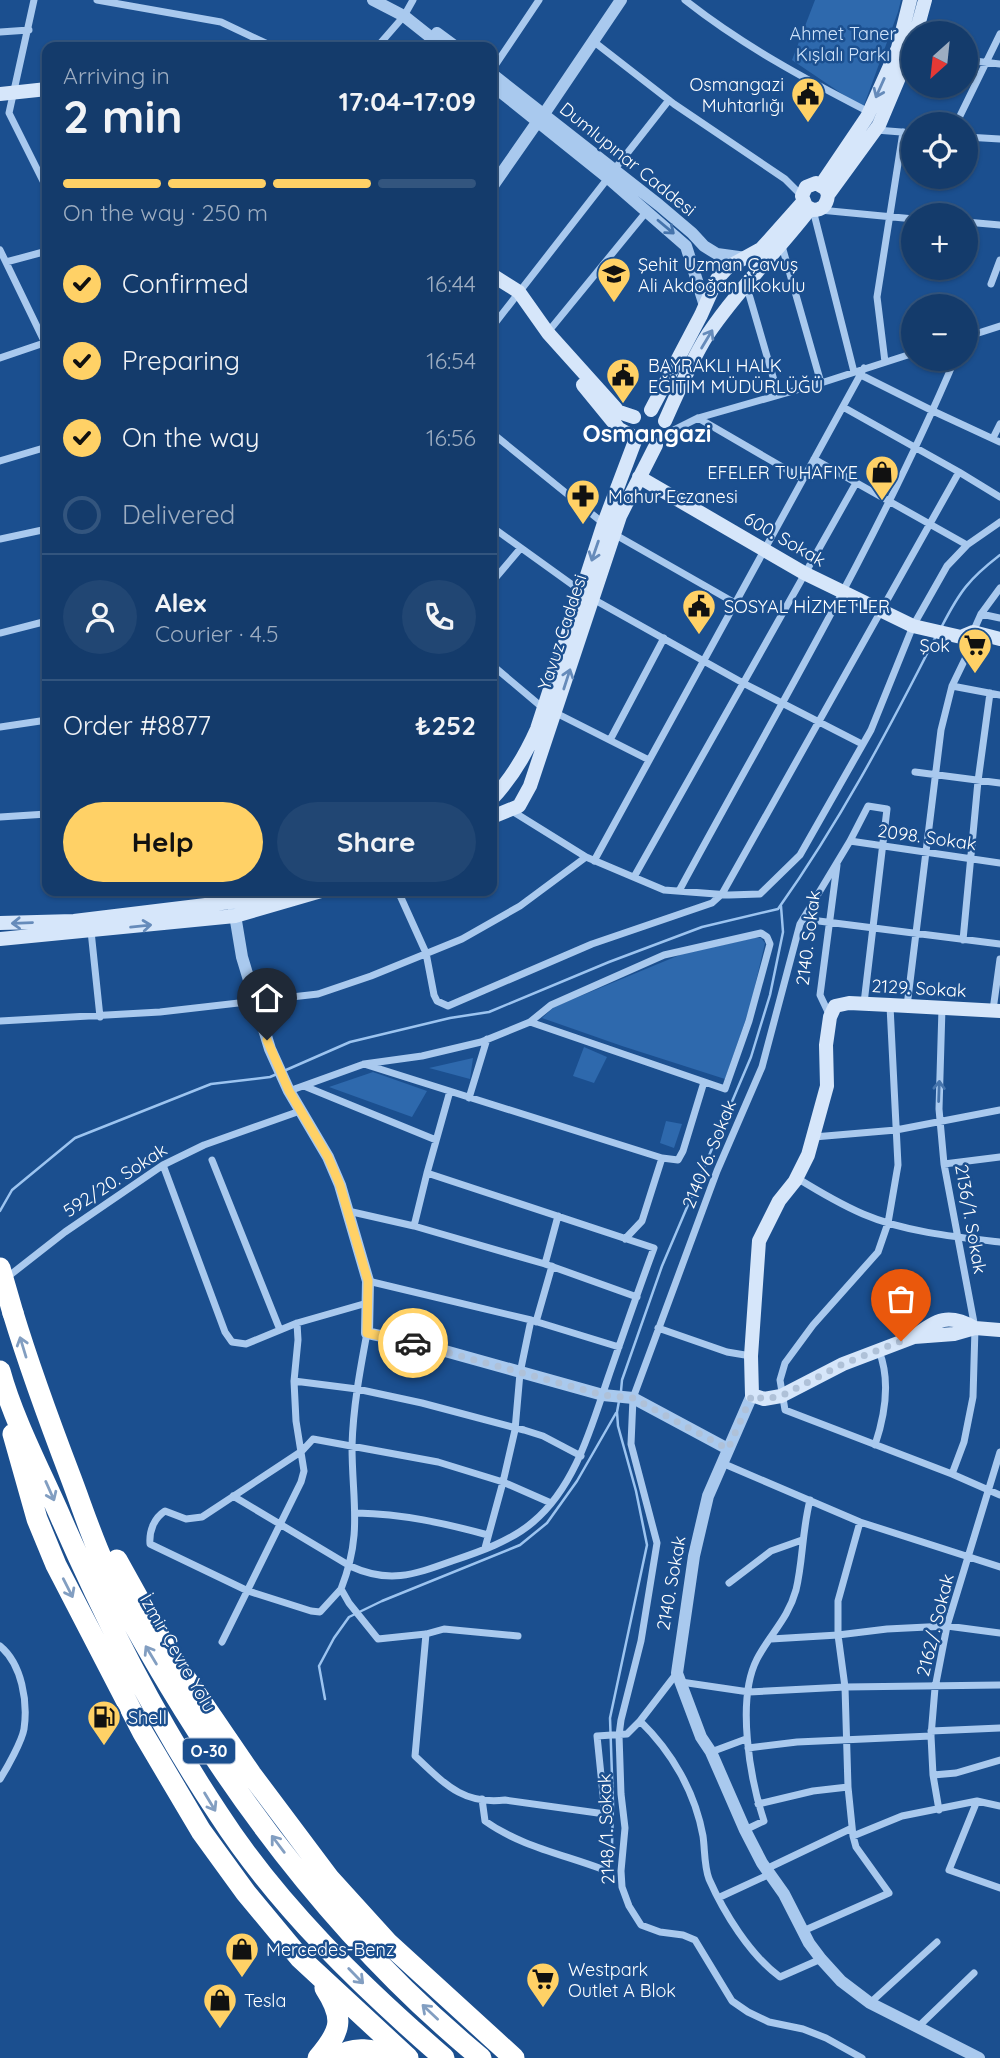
<!DOCTYPE html>
<html lang="en">
<head>
<meta charset="utf-8">
<style>
	body { margin:0; font-family:Quicksand,sans-serif; background:#214673; color:#f1f3f6; height:100vh; display:flex; flex-direction:column; font-size:26px; white-space:nowrap }
	* { box-sizing:border-box; margin:0 }
	p { font-size:23px; color:#9dadc1 }
	.icon { flex:none; width:38px; height:38px; fill:none; stroke:currentColor; stroke-width:2; stroke-linecap:round; stroke-linejoin:round }
	.map { position:relative; flex:1; overflow:hidden }
	.drawer { position:absolute; left:42px; top:42px; width:455px; height:854px; display:flex; flex-direction:column; background:#143b6b; border-radius:14px; box-shadow:0 2px 5px #0004,0 0 0 2px #33557e }
	.drawer>* { flex:none }
	.needle { width:46px; rotate:207deg }
	.fabs { position:absolute; left:901px; top:21px; display:grid; gap:14px }
	.fabs a { display:grid; place-items:center; width:77px; height:77px; border-radius:50%; background:#143b6b; box-shadow:0 2px 5px #0004,0 0 0 2px #33557e; font-size:35px }
	.pin { position:absolute; display:grid; place-items:center; width:60px; height:60px; color:#fff; margin:-72px -30px; border-radius:50% 50% 50% 0; rotate:-45deg; box-shadow:0 0 7px #0007 }
	.pin .icon { rotate:45deg }
	.courier { position:absolute; display:grid; place-items:center; width:70px; height:70px; margin:-35px; border:5px solid #ffd166; border-radius:50%; background:#fff; color:#222; box-shadow:0 2px 9px #0007 }
	.head em { font-style:normal; font-weight:800 }
	.head div { display:flex; flex-direction:column-reverse }
	.head { display:flex; align-items:center; justify-content:space-between; height:119px; padding:0 21px }
	h1 { font-size:46px; font-weight:800; line-height:52px }
	.bar { display:grid; grid-template-columns:repeat(4,1fr); gap:10px 7px; align-content:center; height:84px; padding:0 21px }
	.bar i { height:9px; border-radius:5px; background:#33557e }
	.bar .active { background:#ffd166 }
	.bar p { grid-column:span 4 }
	.line { display:flex; align-items:center; gap:18px; padding:0 21px; border-top:2px solid #33557e }
	.line div { flex:1 }
	.round { display:grid; place-items:center; flex:none; width:74px; height:74px; border-radius:37px; background:#214673 }
	ol { padding:0 21px; list-style:none }
	li { display:flex; align-items:center; gap:21px; height:77px }
	li p { margin-inline-start:auto }
	li .icon { padding:7px; border-radius:50%; background:#ffd166; color:#111; stroke-width:4 }
	li:last-child { color:#9dadc1 }
	li i { width:38px; height:38px; border:4px solid #33557e; border-radius:50% }
	.button { display:flex; gap:14px; margin-top:auto; padding:14px 21px }
	.button a { flex:1; height:80px; border-radius:42px; background:#ffd166; color:#111; font-size:28px; font-weight:800; line-height:80px; text-align:center }
	.button a+a { background:#214673; color:#f1f3f6 }
	.map>svg:first-child { display:block }
</style>
</head>
<body>
<div class="map">
<svg width="1000" height="2058" viewBox="0 0 1000 2058">
	<rect width="100%" height="100%" fill="#1b4f8f"/>
	<path fill="#2e69ad" d="M 815,0 L 901,0 L 898,12 L 863,108 L 792,60 Z
		M 754,938 L 761,938 L 765,943 L 750,1007 L 725,1079 L 622,1046 L 542,1018 L 554,1007 L 682,954 Z
		M 584,1047 L 607,1057 L 594,1083 L 573,1076 Z
		M 473,1058 L 470,1079 L 429,1068 Z
		M 373,1072 L 427,1091 L 412,1117 L 329,1087 Z
		M 666,1121 L 682,1124 L 674,1148 L 660,1143 Z"/>
	<g fill="none" stroke-linecap="round" stroke-linejoin="round">
		<path stroke="#9cc4f0" stroke-width="2.5" d="M 942,626 C 960,591 969,579 1000,555
			M 286,1070 L 350,1042 L 450,1018 L 489,1012 L 609,962 L 702,927 L 778,909 C 839,823 888,731 935,638
			M 0,1211 L 12,1190 L 75,1138 L 211,1084 L 270,1077 L 277,1074
			M 621,1391 L 622,1380 L 662,1266 L 751,1057 L 770,995 L 783,932 L 781,906
			M 325,1699 L 319,1666 L 334,1638 L 349,1617 L 382,1601 L 520,1545 L 547,1523 L 577,1481 L 616,1413
			M 612,1845 L 613,1804 L 610,1718 L 647,1545 L 636,1491 L 618,1426 L 617,1412 L 619,1401"/>
		<path stroke="#a9c9ee" stroke-width="7" d="M 34,0 L 9,113 L 47,189
			M 97,0 L 221,22 L 274,47
			M 685,0 C 742,45 805,79 869,112
			M 0,32 L 29,30
			M 593,41 L 674,104 L 785,179 L 802,196
			M 377,47 L 404,16 L 413,0
			M 966,60 L 1000,64
			M 492,70 L 539,0
			M 956,124 L 1000,34
			M 876,130 L 914,133
			M 966,137 L 1000,139
			M 614,170 L 669,100
			M 813,210 L 854,372
			M 820,210 L 914,219
			M 966,222 L 1000,225
			M 782,246 L 821,383
			M 0,250 L 45,343
			M 6,262 L 47,251
			M 746,284 L 778,394
			M 991,284 L 1000,260
			M 492,327 L 608,178
			M 548,332 L 647,211
			M 966,337 L 1000,326
			M 0,358 L 47,342
			M 885,362 L 877,297 L 903,132
			M 861,375 L 933,411 L 1000,442
			M 843,407 L 959,472
			M 698,418 L 803,479
			M 492,433 L 603,523
			M 666,434 L 698,418 L 821,383 L 914,353
			M 993,438 L 1000,424
			M 814,459 L 967,545
			M 0,461 L 47,447
			M 492,527 L 581,591
			M 614,534 L 735,603
			M 0,539 L 47,529
			M 492,582 L 520,549
			M 593,599 L 743,683 L 862,744
			M 981,614 L 1000,618
			M 0,633 L 47,621
			M 492,665 L 543,708
			M 952,686 L 1000,695
			M 556,713 L 649,760
			M 0,727 L 47,720
			M 610,740 L 664,638
			M 915,772 L 1000,783
			M 512,811 L 586,857 L 664,890 L 729,895 L 760,894 L 800,855 L 871,730 L 913,626 L 947,566 L 967,545 L 1000,522
			M 0,817 L 47,814
			M 850,841 L 1000,863
			M 594,861 L 864,368
			M 634,877 L 856,483
			M 398,891 L 426,953 L 434,995 L 437,1001 L 448,1006 L 592,944 L 712,903 L 722,894 L 959,472 L 1000,497
			M 679,891 C 774,715 877,543 955,359
			M 803,919 L 1000,944
			M 91,931 L 100,1017
			M 963,940 L 978,781 L 990,693
			M 890,1006 L 898,1165 L 888,1223 L 878,1252 L 813,1325 L 785,1363 L 780,1380 L 785,1410 L 952,1474 L 1000,1495
			M 907,1006 L 941,730 L 952,686 L 966,657 L 973,632 L 981,614 L 1000,588
			M 942,1008 L 939,1109 L 944,1164 L 975,1328 L 973,1397 L 964,1442 L 952,1474
			M 993,1010 L 1000,959
			M 829,1014 L 820,995 L 837,865
			M 0,1021 L 160,1012 L 318,994 L 371,976 L 462,939 L 520,906 L 586,857
			M 364,1064 L 422,1056 L 481,1042 L 530,1022 L 551,1005 L 664,955 L 761,933 L 767,937 L 770,944 L 749,1021 L 725,1089 L 530,1022
			M 304,1086 L 436,1140
			M 289,1091 L 364,1064 L 662,1158 L 642,1221 L 625,1239
			M 469,1098 L 487,1039
			M 814,1137 L 896,1130 L 1000,1110
			M 662,1158 L 678,1160 L 683,1151 L 704,1082
			M 212,1160 L 280,1330
			M 944,1164 L 1000,1157
			M 163,1165 L 225,1332 L 232,1342 L 246,1344 L 297,1323 L 367,1303
			M 427,1173 L 450,1091
			M 797,1178 C 818,1191 840,1204 863,1214 C 905,1232 955,1237 1000,1242
			M 414,1226 L 545,1264 L 637,1297
			M 545,1264 L 558,1216
			M 5,1279 L 65,1232 L 163,1165 L 204,1145 L 300,1111
			M 368,1281 L 531,1320 L 520,1373 L 515,1430 L 503,1482 L 485,1548
			M 531,1320 L 619,1347
			M 536,1322 L 552,1266
			M 658,1328 L 727,1352 L 751,1356
			M 367,1333 C 360,1370 353,1408 352,1446 C 352,1502 363,1533 341,1589 L 349,1603 L 378,1639 L 426,1634 L 444,1629 L 518,1636
			M 294,1381 L 357,1389 L 422,1403 L 524,1430 L 543,1436 L 581,1456
			M 875,1445 C 885,1415 891,1381 879,1351
			M 722,1463 L 860,1522 L 1000,1567
			M 233,1496 L 350,1566 C 389,1584 413,1575 452,1561 C 479,1552 511,1541 533,1522 C 575,1487 591,1428 608,1378 C 623,1335 638,1291 654,1248 L 427,1173 L 414,1226 L 348,1211
			M 357,1513 C 403,1514 444,1523 488,1535
			M 729,1583 L 771,1551 L 802,1540
			M 341,1589 L 320,1612 L 311,1611 L 248,1591 L 150,1544 C 149,1531 154,1518 165,1511 L 186,1519 L 202,1517 L 302,1451 L 313,1439 L 438,1462 L 503,1482 L 551,1503
			M 426,1634 L 415,1756 C 444,1783 462,1805 505,1800 L 605,1814 L 597,1736 L 627,1734 L 640,1721
			M 771,1639 L 838,1635 L 838,1601 L 860,1522
			M 222,1642 L 301,1482 L 304,1471 L 296,1421 L 294,1381 L 298,1340 L 297,1323
			M 0,1646 C 22,1664 28,1702 24,1729 C 22,1741 7,1768 0,1779
			M 677,1673 L 640,1721 C 672,1752 695,1792 703,1836 C 705,1850 704,1866 709,1879 C 724,1913 750,1955 780,1977 L 821,1959
			M 681,1682 L 749,1692 L 845,1687 L 1000,1685
			M 931,1731 L 1000,1728
			M 748,1748 L 797,1742 L 931,1736
			M 711,1752 L 746,1739
			M 933,1775 L 956,1773 L 1000,1760
			M 482,1799 L 485,1821 C 520,1846 562,1854 602,1869
			M 977,1801 L 949,1870 L 1000,1888
			M 758,1804 L 813,1791 L 848,1787
			M 939,1810 L 933,1775 L 931,1736 L 935,1688 L 947,1626 L 1000,1452
			M 745,1830 L 764,1821 C 750,1779 736,1700 757,1659 C 770,1634 788,1619 796,1590 C 803,1561 802,1531 810,1500
			M 853,1836 L 902,1816 L 977,1801 L 1000,1806
			M 766,1869 L 852,1828
			M 720,1897 L 770,1874
			M 803,1931 L 889,1893 L 856,1847 L 853,1836 L 848,1787 L 845,1687 L 838,1635 L 887,1629 L 947,1626 L 1000,1633
			M 870,2003 L 937,1942
			M 918,2027 L 974,1973
			M 862,2058 L 826,2038 L 803,2029 L 769,2022 L 748,2012 L 732,2001 L 695,1940 L 683,1935 L 660,1932 L 641,1925 L 629,1906 L 622,1887 L 621,1871 L 625,1828 L 621,1794 L 619,1735 L 621,1720 L 641,1641 L 657,1543 L 631,1444 L 633,1398 L 717,1171 L 762,1067 L 800,924 L 850,841 L 868,806 L 887,809 L 864,1003"/>
		<path stroke="#a9c9ee" stroke-width="12" d="M 373,0 L 404,16 L 443,47
			M 437,33 L 456,47
			M 492,74 L 659,205 L 692,233 L 704,246 L 717,254 L 746,258
			M 492,85 L 608,178 L 686,246 L 705,306
			M 544,114 L 621,0
			M 492,187 L 538,121
			M 231,891 L 242,957 L 270,1049 L 289,1091 L 328,1157 L 340,1185 L 368,1281 L 367,1333 L 427,1346 L 603,1395 L 633,1398 L 728,1449
			M 752,1395 L 708,1496 L 694,1556 L 677,1673 L 701,1737 L 711,1752 L 745,1830 L 762,1863 L 784,1894 L 809,1943 L 821,1959 L 841,1981 L 870,2003 L 979,2058"/>
		<path stroke="#d6e6fa" stroke-width="14" d="M 916,33 L 925,0
			M 0,94 L 47,89
			M 821,185 L 867,117 L 898,48 L 910,0
			M 828,195 L 826,189 L 816,183 L 806,187 L 802,196 L 806,206 L 813,210 C 823,210 827,204 828,195 L 879,125 L 914,42
			M 492,275 L 519,292 L 548,333 L 619,412 L 634,417
			M 583,385 L 619,429 L 632,436
			M 651,410 L 701,315 L 717,279 L 728,267 L 761,249 L 803,202
			M 665,421 C 677,394 692,359 708,334 C 738,289 777,252 810,209
			M 639,477 L 804,573 L 913,626 L 961,637 L 973,632 L 1000,639
			M 492,799 C 512,778 525,756 537,729 L 604,523 L 635,441
			M 492,817 L 519,806 L 530,786 L 620,516 L 656,445
			M 0,923 L 74,921 L 255,899 L 283,891
			M 0,939 L 235,916 L 321,891
			M 1000,1011 L 890,1005 L 849,1003 L 835,1006 L 830,1017 L 826,1045 L 827,1086 L 808,1155 L 795,1181 L 779,1201 L 759,1241 L 751,1356 L 752,1395 L 764,1399 L 781,1396 L 843,1364 L 914,1337 L 954,1334 L 975,1328 L 1000,1330
			M 914,1337 C 936,1319 949,1313 975,1328"/>
		<path stroke="#fff" stroke-width="21" d="M 13,1313 C 30,1369 50,1423 71,1478 C 82,1507 92,1538 105,1566 C 123,1608 147,1648 170,1687 C 253,1825 356,1955 481,2058
			M 0,1371 C 13,1419 41,1472 61,1518 C 106,1621 156,1720 218,1813 C 278,1906 361,1986 444,2058
			M 13,1434 L 37,1519 L 56,1565 L 143,1733 L 201,1831 L 246,1893 L 300,1958 L 408,2058
			M 117,1560 L 171,1657 L 251,1774 L 329,1878 L 388,1943 L 514,2058
			M 318,2058 C 341,2031 345,2019 325,1988
			M 336,2058 C 354,2045 373,2049 392,2058"/>
		<path stroke="#fff" stroke-width="21" d="M 0,1268 L 13,1313"/>
	</g>
	<defs><path id="oneway-shaft" d="M-6 0H5M1.5-3L5.5 0L1.5 3" fill="none" stroke-width="1.6" stroke-linecap="round" stroke-linejoin="round" transform="scale(1.75)"/></defs>
	<g stroke="#668bba">
		<use href="#oneway-shaft" transform="translate(880 88) rotate(114)"/>
		<use href="#oneway-shaft" transform="translate(707 339) rotate(-59)"/>
		<use href="#oneway-shaft" transform="translate(595 551) rotate(109)"/>
		<use href="#oneway-shaft" transform="translate(567 679) rotate(-72)"/>
		<use href="#oneway-shaft" transform="translate(22 923) rotate(178)"/>
		<use href="#oneway-shaft" transform="translate(141 926) rotate(-6)"/>
	</g>
	<g stroke="#4674ac">
		<use href="#oneway-shaft" transform="translate(666 227) rotate(40)"/>
		<use href="#oneway-shaft" transform="translate(939 1091) rotate(-88)"/>
	</g>
	<g stroke="#829ec1">
		<use href="#oneway-shaft" transform="translate(23 1347) rotate(-107)"/>
		<use href="#oneway-shaft" transform="translate(50 1491) rotate(66)"/>
		<use href="#oneway-shaft" transform="translate(68 1588) rotate(63)"/>
		<use href="#oneway-shaft" transform="translate(151 1655) rotate(-121)"/>
		<use href="#oneway-shaft" transform="translate(210 1802) rotate(59)"/>
		<use href="#oneway-shaft" transform="translate(278 1844) rotate(-127)"/>
		<use href="#oneway-shaft" transform="translate(356 1976) rotate(46)"/>
		<use href="#oneway-shaft" transform="translate(430 2012) rotate(-137)"/>
	</g>
	<g fill="none" stroke-linecap="round" stroke-linejoin="round">
		<path stroke="#afc1d8" stroke-width="7" stroke-dasharray="0 12.6" d="M 413,1343 L 603,1395 L 633,1398 L 728,1449 L 752,1395 L 764,1399 L 781,1396 L 843,1364 L 901,1341"/>
		<path stroke="#ffd166" stroke-width="9" d="M 267,1040 L 289,1091 L 328,1157 L 340,1185 L 368,1281 L 367,1333 L 413,1343"/>
	</g>
	<defs>
		<g id="civic-pin" transform="scale(1.75)"><path d="M0 17L-7.5 6A9.5 9.5 0 1 1 7.5 6Z" fill="#ffd166" stroke="#1b4f8f"/><path d="M-.6-6.5H3V-4.5H.6V-3L4-1V1h2V6H-6V1h2V-1L-.6-3ZM-1.2 2.5V6h2.4V2.5Z" fill="#111"/></g>
		<g id="school-pin" transform="scale(1.75)"><path d="M0 17L-7.5 6A9.5 9.5 0 1 1 7.5 6Z" fill="#ffd166" stroke="#1b4f8f"/><path d="M0-5L7-2L0 1L-7-2ZM-4 1L0 2.5L4 1V4Q0 6-4 4Z" fill="#111"/></g>
		<g id="shop-pin" transform="scale(1.75)"><path d="M0 17L-7.5 6A9.5 9.5 0 1 1 7.5 6Z" fill="#ffd166" stroke="#1b4f8f"/><path d="M-5-2.5h2.3a2.7 3.5 0 0 1 5.4 0H5L5.5 6h-11ZM-1.5-2.5h3a1.5 2.3 0 0 0-3 0Z" fill="#111"/></g>
		<g id="pharmacy-pin" transform="scale(1.75)"><path d="M0 17L-7.5 6A9.5 9.5 0 1 1 7.5 6Z" fill="#ffd166" stroke="#1b4f8f"/><path d="M-2-6h4v4h4v4h-4v4h-4v-4h-4v-4h4Z" fill="#111"/></g>
		<g id="supermarket-pin" transform="scale(1.75)"><path d="M0 17L-7.5 6A9.5 9.5 0 1 1 7.5 6Z" fill="#ffd166" stroke="#1b4f8f"/><path d="M-6-5.5h2.5l.6 2H6L4.5 2H-2.5L-4.4-4H-6ZM-1.5 3.2a1.3 1.3 0 1 0 .1 0ZM3 3.2a1.3 1.3 0 1 0 .1 0Z" fill="#111"/></g>
		<g id="fuel-pin" transform="scale(1.75)"><path d="M0 17L-7.5 6A9.5 9.5 0 1 1 7.5 6Z" fill="#ffd166" stroke="#1b4f8f"/><path d="M-5.5-6h7V0h2V4h1.3V-2.5L3-4.5l.8-.8L6-3V5H2.5V1h-1V6h-7ZM-4.2-4.7v3.2H.2V-4.7Z" fill="#111"/></g>
	</defs>
	<g fill-rule="evenodd">
		<use href="#civic-pin" x="808" y="94"/>
		<use href="#school-pin" x="614" y="274"/>
		<use href="#civic-pin" x="623" y="375"/>
		<use href="#shop-pin" x="882" y="472"/>
		<use href="#pharmacy-pin" x="583" y="496"/>
		<use href="#civic-pin" x="699" y="606"/>
		<use href="#supermarket-pin" x="975" y="645"/>
		<use href="#fuel-pin" x="104" y="1717"/>
		<use href="#shop-pin" x="242" y="1949"/>
		<use href="#supermarket-pin" x="543" y="1979"/>
		<use href="#shop-pin" x="220" y="2000"/>
	</g>
	<g text-anchor="middle" dominant-baseline="central" stroke-width="5" stroke-linejoin="round" paint-order="stroke">
		<rect fill="#1b4f8f" stroke="#bbcadd" stroke-width="2" x="183" y="1738.5" width="52" height="25" rx="5"/>
		<g font-size="16" font-weight="bold" fill="#fff">
			<text x="209" y="1751">O-30</text>
		</g>
		<g font-size="18" fill="#cfe3fa" stroke="#1b4f8f">
			<text x="843" y="33">Ahmet Taner<tspan x="843" dy="21">Kışlalı Parkı</tspan></text>
		</g>
		<g font-size="18" fill="#fff" stroke="#1b4f8f" text-anchor="start">
			<text x="784" y="84" text-anchor="end">Osmangazi<tspan x="784" dy="21">Muhtarlığı</tspan></text>
			<text x="638" y="264">Şehit Uzman Çavuş<tspan x="638" dy="21">Ali Akdoğan İlkokulu</tspan></text>
			<text x="648" y="365">BAYRAKLI HALK<tspan x="648" dy="21">EĞİTİM MÜDÜRLÜĞÜ</tspan></text>
			<text x="858" y="472" text-anchor="end">EFELER TUHAFIYE</text>
			<text x="608" y="496">Mahur Eczanesi</text>
			<text x="724" y="606">SOSYAL HİZMETLER</text>
			<text x="950" y="645" text-anchor="end">Şok</text>
			<text x="128" y="1717">Shell</text>
			<text x="266" y="1949">Mercedes-Benz</text>
			<text x="568" y="1969">Westpark<tspan x="568" dy="21">Outlet A Blok</tspan></text>
			<text x="244" y="2000">Tesla</text>
		</g>
		<g font-size="18" fill="#fff" stroke="#1b4f8f">
			<text transform="translate(628 159) rotate(39)">Dumlupınar Caddesi</text>
			<text transform="translate(785 539) rotate(30)">600. Sokak</text>
			<text transform="translate(562 632) rotate(-72)">Yavuz Caddesi</text>
			<text transform="translate(927 837) rotate(8)">2098. Sokak</text>
			<text transform="translate(808 938) rotate(-83)">2140. Sokak</text>
			<text transform="translate(919 988) rotate(3)">2129. Sokak</text>
			<text transform="translate(709 1154) rotate(-68)">2140/6. Sokak</text>
			<text transform="translate(115 1180) rotate(-33)">592/20. Sokak</text>
			<text transform="translate(971 1219) rotate(80)">2136/1. Sokak</text>
			<text transform="translate(671 1583) rotate(-80)">2140. Sokak</text>
			<text transform="translate(935 1625) rotate(-76)">2162/. Sokak</text>
			<text transform="translate(178 1653) rotate(60)">İzmir Çevre Yolu</text>
			<text transform="translate(606 1829) rotate(-92)">2148/1. Sokak</text>
		</g>
		<g font-size="24" font-weight="bold" fill="#fff" stroke="#1b4f8f">
			<text x="647" y="433">Osmangazi</text>
		</g>
	</g>
</svg>
<div class="fabs">
<a><svg class="needle" viewBox="-14 -14 28 28"><path d="M0-13l5 13h-10z" fill="#e53935"/><path d="M0 13l5-13h-10z" fill="#9dadc1"/></svg></a>
<a><svg class="icon" aria-label="locate" viewBox="0 0 24 24"><circle cx="12" cy="12" r="6"/><path d="M12 2v4M12 18v4M2 12h4M18 12h4"/></svg></a>
<a>+</a>
<a>−</a>
</div>
<div class="pin" style="left:901px;top:1341px;background:#ea580c"><svg class="icon" aria-label="bag" viewBox="0 0 24 24"><path d="M5 8h14l-1 12H6zM9 8a3 3 0 0 1 6 0"/></svg></div>
<div class="pin" style="left:267px;top:1040px;background:#1f2937"><svg class="icon" aria-label="home" viewBox="0 0 24 24"><path d="M3 11l9-7 9 7M6 9v11h12V9"/></svg></div>
<div class="courier" style="left:413px;top:1343px"><svg class="icon" aria-label="car" viewBox="0 0 24 24"><path d="M5 17H2v-5l4-1 3-4h7l3 4 3 1v5h-3M9 17h6M6 11h13"/><circle cx="7" cy="17" r="2"/><circle cx="17" cy="17" r="2"/></svg></div>
<section class="drawer">
<div class="head"><div><h1>2 min</h1><p>Arriving in</p></div><em>17:04–17:09</em></div>
<div class="bar"><i class="active"></i><i class="active"></i><i class="active"></i><i></i><p>On the way · 250 m</p></div>
<ol>
<li><svg class="icon" aria-label="check" viewBox="0 0 24 24"><path d="M5 12l5 5 9-10"/></svg>Confirmed<p>16:44</p></li>
<li><svg class="icon" aria-label="check" viewBox="0 0 24 24"><path d="M5 12l5 5 9-10"/></svg>Preparing<p>16:54</p></li>
<li><svg class="icon" aria-label="check" viewBox="0 0 24 24"><path d="M5 12l5 5 9-10"/></svg>On the way<p>16:56</p></li>
<li><i></i>Delivered</li>
</ol>
<div class="line" style="height:126px"><a class="round"><svg class="icon" aria-label="person" viewBox="0 0 24 24"><circle cx="12" cy="8" r="4"/><path d="M4 21q1-7 8-7t8 7"/></svg></a><div><b>Alex</b><p>Courier · 4.5</p></div><a class="round"><svg class="icon" aria-label="phone" viewBox="0 0 24 24"><path d="M5 4h4l2 5-3 2q2 4 5 5l2-3 5 2v4C11 20 4 13 5 4z"/></svg></a></div>
<div class="line" style="height:91px"><div>Order #8877</div><b>₺252</b></div>
<div class="button"><a>Help</a><a>Share</a></div>
</section>
</div>
</body>
</html>
